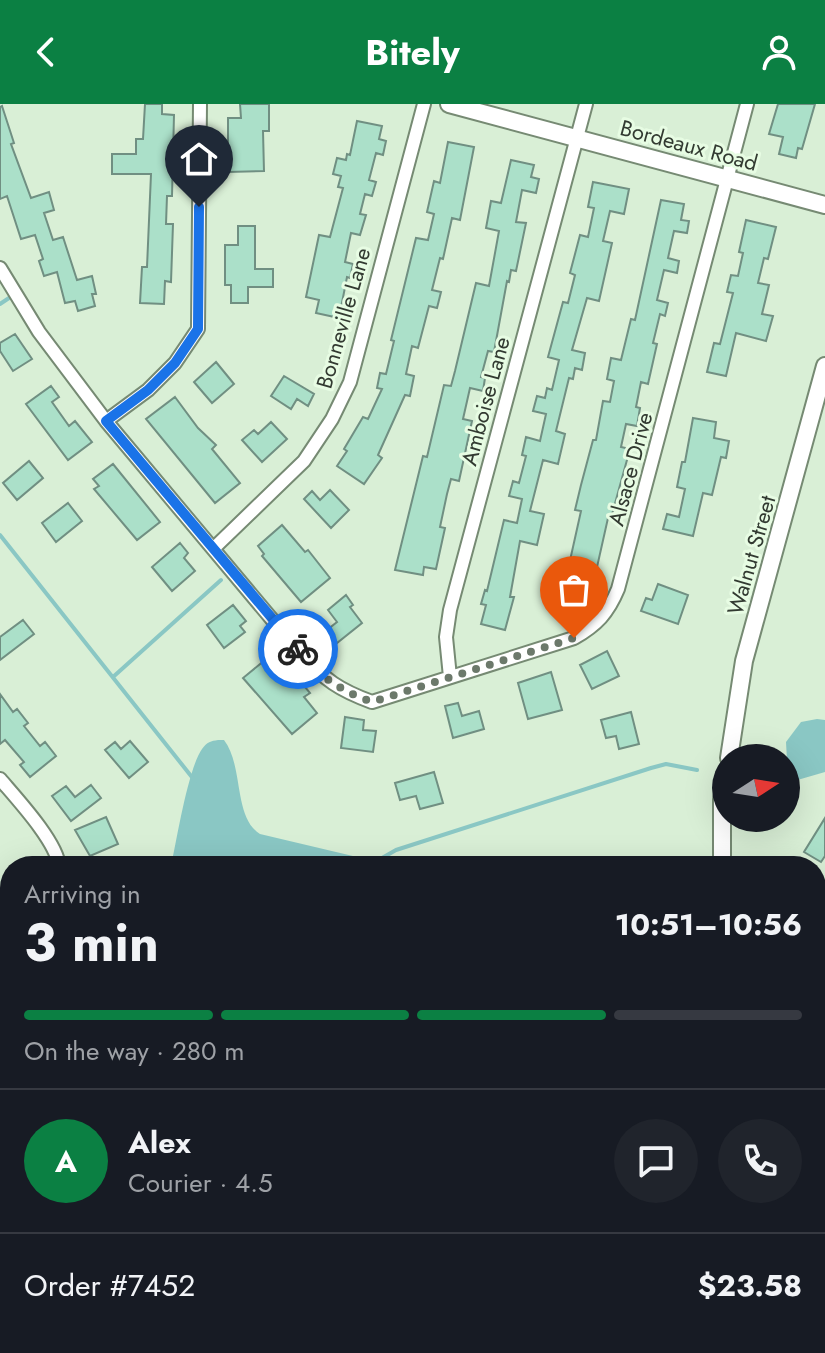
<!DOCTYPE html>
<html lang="en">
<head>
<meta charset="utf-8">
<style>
	body { margin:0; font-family:Jost,sans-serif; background:#20242c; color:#f1f3f6; height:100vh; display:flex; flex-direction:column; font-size:30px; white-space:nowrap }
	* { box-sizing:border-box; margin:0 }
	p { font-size:26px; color:#9ea1a6 }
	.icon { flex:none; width:44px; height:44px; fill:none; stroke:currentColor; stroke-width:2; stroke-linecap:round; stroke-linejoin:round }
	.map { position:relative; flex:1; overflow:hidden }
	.details { position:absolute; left:0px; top:752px; width:826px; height:498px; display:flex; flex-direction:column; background:#171b24; border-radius:32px 32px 0 0; box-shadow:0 8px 32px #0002 }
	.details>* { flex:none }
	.needle { width:52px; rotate:78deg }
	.fabs { position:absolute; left:712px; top:640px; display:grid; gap:16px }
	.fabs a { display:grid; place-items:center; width:88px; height:88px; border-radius:50%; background:#171b24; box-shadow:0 8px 32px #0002; font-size:40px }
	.pin { position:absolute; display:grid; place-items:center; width:68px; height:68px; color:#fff; margin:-82px -34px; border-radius:50% 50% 50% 0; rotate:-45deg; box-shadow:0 0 8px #0007 }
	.pin .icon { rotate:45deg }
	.courier { position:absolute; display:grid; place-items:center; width:80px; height:80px; margin:-40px; border:6px solid #1a73e8; border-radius:50%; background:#fff; color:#222; box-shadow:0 2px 10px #0007 }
	.head em { font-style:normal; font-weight:700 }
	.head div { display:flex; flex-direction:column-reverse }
	.head { display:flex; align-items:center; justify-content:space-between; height:136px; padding:0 24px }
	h1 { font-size:52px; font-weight:700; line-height:60px }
	.bar { display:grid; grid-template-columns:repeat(4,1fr); gap:12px 8px; align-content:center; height:96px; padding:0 24px }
	.bar i { height:10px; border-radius:6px; background:#363941 }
	.bar .current { background:#0b8043 }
	.bar p { grid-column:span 4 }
	.line { display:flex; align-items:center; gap:20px; padding:0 24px; border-top:2px solid #363941 }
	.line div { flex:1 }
	.round { display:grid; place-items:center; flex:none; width:84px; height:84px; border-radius:42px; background:#20242c }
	header { display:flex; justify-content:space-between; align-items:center; height:104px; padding:0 24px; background:#0b8043; color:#fff; font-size:36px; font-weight:700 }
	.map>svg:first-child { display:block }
</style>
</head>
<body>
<header><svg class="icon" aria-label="back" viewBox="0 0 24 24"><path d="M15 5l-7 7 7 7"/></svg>Bitely<svg class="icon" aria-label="person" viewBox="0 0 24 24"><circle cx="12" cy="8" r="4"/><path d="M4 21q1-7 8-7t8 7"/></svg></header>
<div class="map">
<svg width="825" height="1249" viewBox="0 0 825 1249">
	<rect width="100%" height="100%" fill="#d9efd6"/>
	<path fill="#8ac7c4" d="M 817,615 L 825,616 L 825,668 L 794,677 L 787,656 L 786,638 L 801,618 Z
		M 218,636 L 224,636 C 244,662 233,713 260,730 L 374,757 L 383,762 L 171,762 C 177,735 188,665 202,645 C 207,638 211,637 218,636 Z"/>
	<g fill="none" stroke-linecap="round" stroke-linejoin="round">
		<path stroke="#8ac7c4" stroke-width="4" d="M 0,200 L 9,194
			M 0,431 L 195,677
			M 113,573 L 221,476
			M 382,754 L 396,746 L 651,664 L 666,660 L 697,666"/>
	</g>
	<path fill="#abe0c9" stroke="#708f82" stroke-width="2" d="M 145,0 L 162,0 L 162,10 L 174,11 L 172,92 L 167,92 L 166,120 L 173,120 L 171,178 L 165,177 L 164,200 L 140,199 L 142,163 L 147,163 L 151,70 L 112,70 L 112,50 L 136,50 L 136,35 L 143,35 Z
		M 240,0 L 269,0 L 269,27 L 263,27 L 264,67 L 228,68 L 228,14 L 241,14 Z
		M 778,0 L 815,0 L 802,45 L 798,44 L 796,54 L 779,50 L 783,33 L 769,30 Z
		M 2,2 L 14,39 L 11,40 L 31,94 L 49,88 L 54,106 L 44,109 L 53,136 L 63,133 L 77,176 L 92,172 L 96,190 L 92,190 L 95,202 L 78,207 L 75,197 L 65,199 L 57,168 L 44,172 L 39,157 L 43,155 L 35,131 L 21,135 L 7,92 L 0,95 L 0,3 Z
		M 357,17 L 382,22 L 379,35 L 386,37 L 383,51 L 376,49 L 369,76 L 376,78 L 372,92 L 365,90 L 360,110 L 366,111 L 360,131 L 351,129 L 345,158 L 353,160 L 350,174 L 347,173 L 339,214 L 316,209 L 319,196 L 306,193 L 319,131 L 330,133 L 343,84 L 338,83 L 341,72 L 333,70 L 337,54 L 346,56 L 347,50 L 350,51 Z
		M 448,38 L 474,43 L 460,116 L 452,114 L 443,155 L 440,154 L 432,186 L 441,188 L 437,204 L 429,202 L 418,244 L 412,242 L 406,270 L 414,272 L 410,292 L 405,291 L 378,351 L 382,354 L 364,380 L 337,362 L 347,347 L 344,345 L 363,313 L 368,315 L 382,285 L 377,284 L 380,269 L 386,270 L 394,237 L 391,236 L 416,134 L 428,136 L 434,110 L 427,108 L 434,77 L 440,79 Z
		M 511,56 L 534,61 L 531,73 L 539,75 L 536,89 L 522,86 L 516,118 L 526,119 L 516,167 L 511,166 L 509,178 L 507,177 L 494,248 L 488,247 L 481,273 L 485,274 L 483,287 L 470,284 L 463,315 L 472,317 L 459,377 L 451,375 L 447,390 L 440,423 L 445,424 L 436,465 L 424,463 L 423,471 L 395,466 L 423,352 L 427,353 L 444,281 L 451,282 L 455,267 L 476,179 L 489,182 L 499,127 L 486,124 L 491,97 L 501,99 Z
		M 593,78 L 629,85 L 624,110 L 610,107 L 603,137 L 612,139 L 599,197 L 587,194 L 572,246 L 585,249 L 582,266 L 575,264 L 573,275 L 569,274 L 556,327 L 565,330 L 558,360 L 543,356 L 530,407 L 544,410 L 537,441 L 520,437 L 510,493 L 514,493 L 505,526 L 481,520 L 486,501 L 481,500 L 485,486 L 487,487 L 504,416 L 517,419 L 522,395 L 509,392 L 513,377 L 519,379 L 526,352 L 522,351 L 526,333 L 540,337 L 546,310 L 533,307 L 537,292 L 545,294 L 547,284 L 552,286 L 559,256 L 548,253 L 563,198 L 568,199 L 575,171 L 570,169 L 580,131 L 588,133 L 594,104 L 588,103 Z
		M 661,96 L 684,100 L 681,116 L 689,117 L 687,129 L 674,127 L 668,154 L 679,157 L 677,169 L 664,166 L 657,196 L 668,199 L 665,212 L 660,210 L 653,239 L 657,240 L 648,280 L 641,278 L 636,303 L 640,304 L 637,322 L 626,320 L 621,343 L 630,345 L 611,414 L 608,414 L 593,481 L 585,480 L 582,495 L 551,490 L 554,471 L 564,472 L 565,461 L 569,461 L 581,407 L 575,406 L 581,381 L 593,336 L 596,336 L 603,297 L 610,298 L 614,277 L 607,275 L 611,254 L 621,256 L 631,215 L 635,216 Z
		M 746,116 L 776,123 L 768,155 L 764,154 L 758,179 L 769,181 L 762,210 L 773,212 L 766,237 L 736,229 L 726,272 L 707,268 L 714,239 L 720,240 L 733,189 L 727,188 L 731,171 L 738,172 L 743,149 L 739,148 Z
		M 238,122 L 255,122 L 255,165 L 273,165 L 273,183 L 248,183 L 248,199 L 231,199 L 231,181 L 225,181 L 225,141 L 238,141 Z
		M 15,230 L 32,255 L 13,267 L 0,247 L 0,239 Z
		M 216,258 L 234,280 L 212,299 L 194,278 Z
		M 284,272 L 314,290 L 308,302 L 297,295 L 291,305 L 271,292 Z
		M 51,282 L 59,293 L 52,298 L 69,322 L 75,317 L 92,338 L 68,356 L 26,300 Z
		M 175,293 L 198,324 L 216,341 L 212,345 L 240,379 L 215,399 L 146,315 Z
		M 693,314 L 716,318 L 714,334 L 729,337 L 726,354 L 721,353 L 712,391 L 703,389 L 693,432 L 663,425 L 667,410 L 679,413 L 685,385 L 677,383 L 682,358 L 685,358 Z
		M 271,318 L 287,335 L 262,358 L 242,336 L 254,326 L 258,330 Z
		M 29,357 L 43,374 L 17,396 L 3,379 Z
		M 113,360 L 160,418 L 137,436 L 94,385 L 99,382 L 93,375 Z
		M 330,386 L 349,406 L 331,424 L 304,395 L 312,387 L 320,396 Z
		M 68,399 L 82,417 L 56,438 L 42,419 Z
		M 282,421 L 305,448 L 308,446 L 330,474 L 301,498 L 262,452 L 264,450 L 258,442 Z
		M 180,439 L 188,449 L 184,454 L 195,467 L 172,487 L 152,463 Z
		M 658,480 L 688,491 L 678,520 L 641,507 L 646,494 L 652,496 Z
		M 346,491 L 353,501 L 350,503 L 362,519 L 337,539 L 327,526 L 337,518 L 328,506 Z
		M 233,501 L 246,517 L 240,522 L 245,528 L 224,544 L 207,521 Z
		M 23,516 L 34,530 L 0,556 L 0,533 Z
		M 607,547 L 619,572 L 592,585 L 580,561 Z
		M 270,552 L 296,583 L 301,578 L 310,589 L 304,593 L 317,609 L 292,630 L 243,574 Z
		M 551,568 L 562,606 L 528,615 L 518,579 Z
		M 0,590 L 13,608 L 17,605 L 28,619 L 24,622 L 40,642 L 45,638 L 56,652 L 30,673 L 20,661 L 24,658 L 5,636 L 0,640 Z
		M 458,599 L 462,612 L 479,607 L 484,625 L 453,634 L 445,602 Z
		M 631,608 L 639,640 L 619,645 L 616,632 L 606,634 L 601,616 Z
		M 345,613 L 364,616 L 363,626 L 376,627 L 373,648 L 341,644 Z
		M 130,637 L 148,658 L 129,674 L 105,646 L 115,638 L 121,645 Z
		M 434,668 L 443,699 L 420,705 L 416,692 L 400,696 L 395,679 Z
		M 91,681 L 101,694 L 71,717 L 52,692 L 66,682 L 75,693 Z
		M 106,713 L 118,740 L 90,752 L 75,726 Z
		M 825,714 L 825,752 L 821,758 L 804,748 Z
		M 10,884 L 10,918 L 0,922 L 0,887 Z"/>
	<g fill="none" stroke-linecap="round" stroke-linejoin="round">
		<g stroke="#768a73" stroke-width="16">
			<path id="minor" d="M 0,164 L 39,228 L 106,317 L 301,550 C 325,576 339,586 372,598 L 574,534 C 597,521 608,509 618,485 L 747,0
				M 106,317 L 148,286 L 175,259 L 198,225 L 200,0
				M 214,444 L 304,357 L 332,315 L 350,278 L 424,0
				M 450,573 L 446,533 L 450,506 L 586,0
				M 0,675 C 17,695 57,738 59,762
				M 0,856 L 10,852
				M 243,1240 L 250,1249
				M 288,1249 L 301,1240
				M 553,1249 L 565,1240"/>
		</g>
		<g stroke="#768a73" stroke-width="20">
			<path id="tertiary" d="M 449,0 L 825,101
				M 729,654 L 744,557 L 825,262
				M 722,762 L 722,696 L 726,673
				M 816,1104 L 825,1118
				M 0,1173 L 10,1187
				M 816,1188 L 825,1181
				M 48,1240 L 55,1249
				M 732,1249 L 744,1240"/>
		</g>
		<use href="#minor" stroke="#fff" stroke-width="12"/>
		<use href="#tertiary" stroke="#fff" stroke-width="16"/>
	</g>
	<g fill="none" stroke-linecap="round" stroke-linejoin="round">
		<path stroke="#6c796b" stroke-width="8" stroke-dasharray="0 14.4" d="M 298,545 C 320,573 339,586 372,598 L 574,534"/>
		<path stroke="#1a73e8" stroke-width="10" d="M 199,103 L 198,225 L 175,259 L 148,286 L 106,317 L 298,545"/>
	</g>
	<g text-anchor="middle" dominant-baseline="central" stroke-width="6" stroke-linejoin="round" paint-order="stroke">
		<g font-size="22" fill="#323a31" stroke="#e7fce3">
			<text transform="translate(689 41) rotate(15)">Bordeaux Road</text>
			<text transform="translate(343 214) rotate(-74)">Bonneville Lane</text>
			<text transform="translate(485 297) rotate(-75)">Amboise Lane</text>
			<text transform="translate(630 365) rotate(-75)">Alsace Drive</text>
			<text transform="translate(751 451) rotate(-74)">Walnut Street</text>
		</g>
	</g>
</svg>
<div class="fabs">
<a><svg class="needle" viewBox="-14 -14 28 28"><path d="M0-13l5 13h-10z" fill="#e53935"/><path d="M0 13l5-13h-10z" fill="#9ea1a6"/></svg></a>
</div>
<div class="pin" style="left:574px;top:534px;background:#ea580c"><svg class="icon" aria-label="bag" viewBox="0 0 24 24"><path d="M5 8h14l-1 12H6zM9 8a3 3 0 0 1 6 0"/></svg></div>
<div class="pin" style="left:199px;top:103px;background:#1f2937"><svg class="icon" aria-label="home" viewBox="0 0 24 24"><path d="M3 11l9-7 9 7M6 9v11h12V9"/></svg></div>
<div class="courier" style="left:298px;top:545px"><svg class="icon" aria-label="bike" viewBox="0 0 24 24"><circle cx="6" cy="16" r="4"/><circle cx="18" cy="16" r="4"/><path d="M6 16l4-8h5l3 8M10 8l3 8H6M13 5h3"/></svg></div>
<section class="details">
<div class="head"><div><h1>3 min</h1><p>Arriving in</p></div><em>10:51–10:56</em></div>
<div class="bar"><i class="current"></i><i class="current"></i><i class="current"></i><i></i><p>On the way · 280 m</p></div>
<div class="line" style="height:144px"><b class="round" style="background:#0b8043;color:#fff">A</b><div><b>Alex</b><p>Courier · 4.5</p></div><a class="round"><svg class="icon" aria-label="chat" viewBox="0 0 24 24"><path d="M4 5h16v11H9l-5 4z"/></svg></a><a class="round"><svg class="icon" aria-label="phone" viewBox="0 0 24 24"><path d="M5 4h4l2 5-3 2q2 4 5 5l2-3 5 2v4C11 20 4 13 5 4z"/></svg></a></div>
<div class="line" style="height:104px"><div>Order #7452</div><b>$23.58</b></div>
</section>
</div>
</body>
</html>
